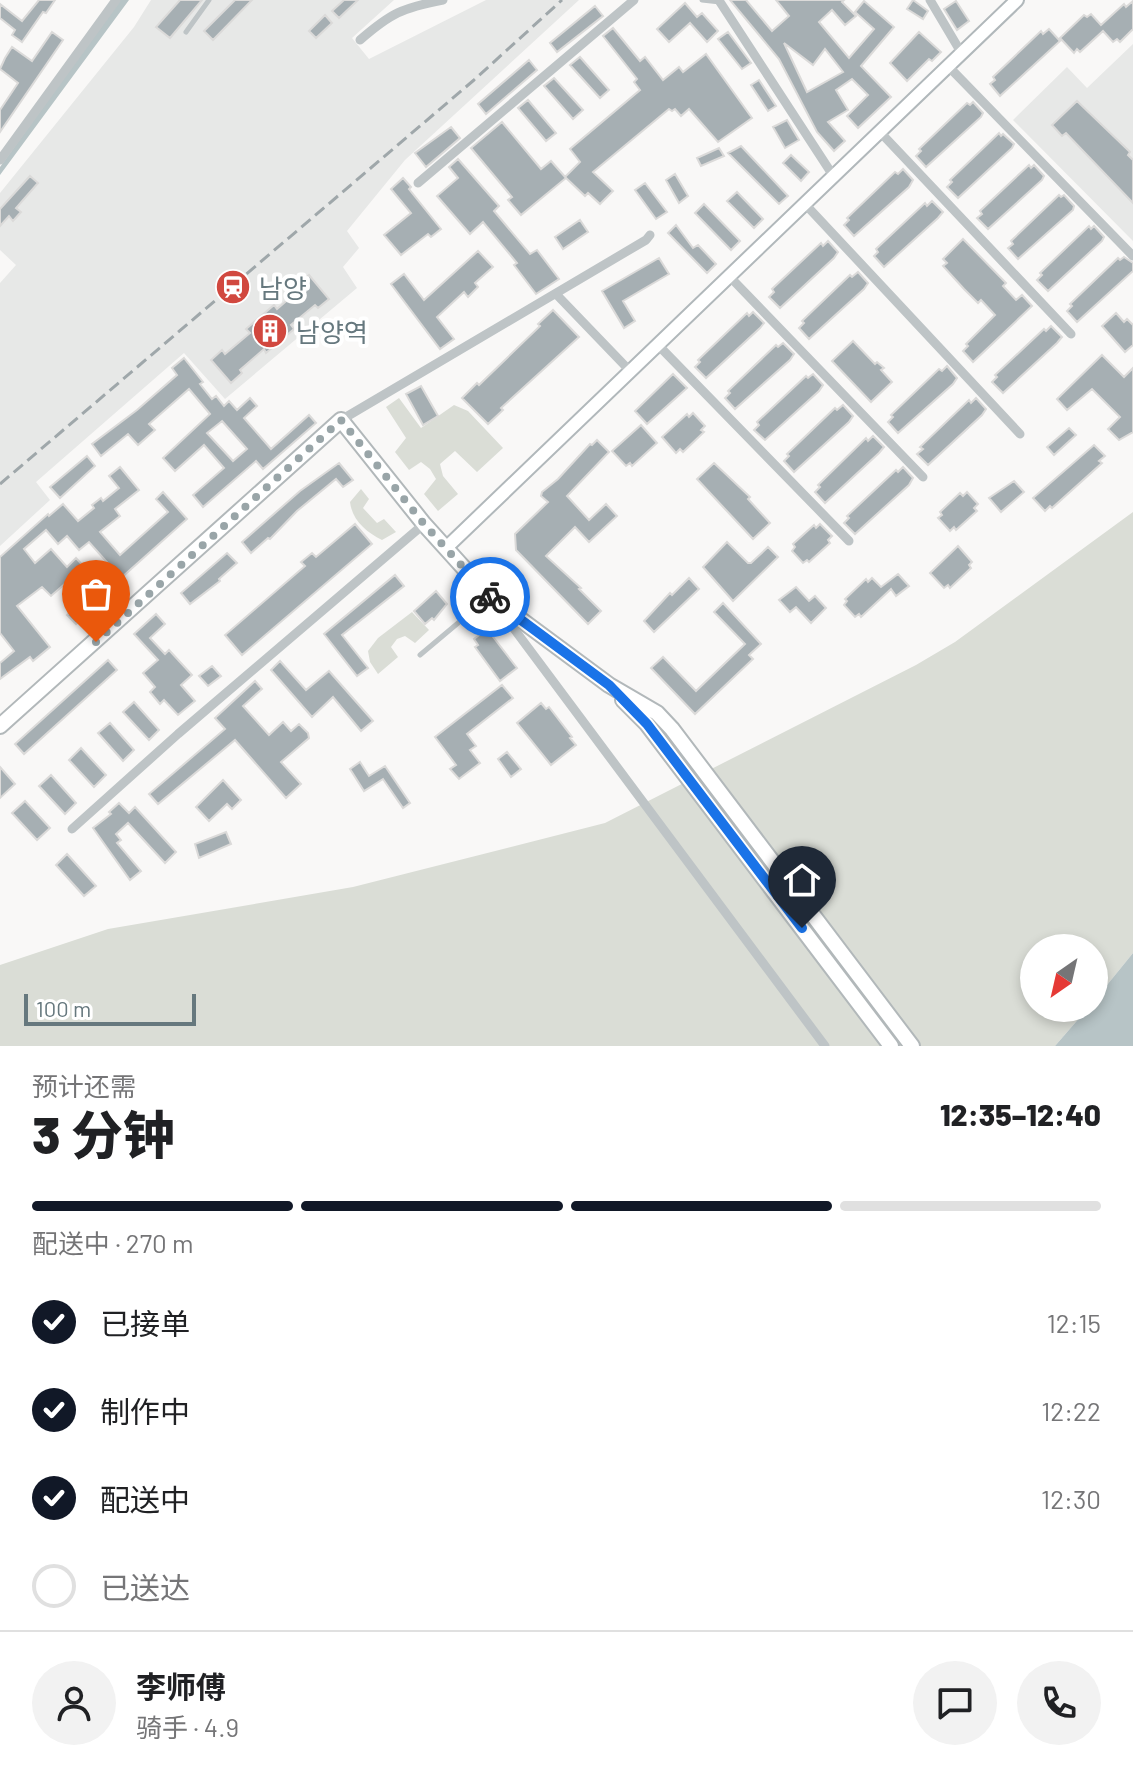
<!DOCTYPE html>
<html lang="zh">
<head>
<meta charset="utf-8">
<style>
	body { margin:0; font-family:Barlow,"Noto Sans SC","Noto Sans KR",sans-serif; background:#f2f2f2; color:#202124; height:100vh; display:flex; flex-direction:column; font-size:30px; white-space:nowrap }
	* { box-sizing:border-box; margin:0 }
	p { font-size:26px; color:#757577 }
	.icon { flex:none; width:44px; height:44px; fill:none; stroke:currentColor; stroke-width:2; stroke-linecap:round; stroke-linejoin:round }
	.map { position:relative; height:1046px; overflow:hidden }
	.side { display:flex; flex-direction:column; background:#fff; flex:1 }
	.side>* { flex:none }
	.needle { width:52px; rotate:214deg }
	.fabs { position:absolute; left:1020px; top:934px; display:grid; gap:16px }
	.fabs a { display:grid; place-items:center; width:88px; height:88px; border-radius:50%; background:#fff; box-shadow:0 4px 12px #0003; font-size:40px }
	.scale { position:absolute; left:24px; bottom:20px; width:172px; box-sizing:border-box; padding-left:8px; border:4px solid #66787e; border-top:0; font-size:22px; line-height:28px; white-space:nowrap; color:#66787e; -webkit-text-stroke:6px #fff; paint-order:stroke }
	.pin { position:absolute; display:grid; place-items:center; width:68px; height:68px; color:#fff; margin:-82px -34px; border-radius:50% 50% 50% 0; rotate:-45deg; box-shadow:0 0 8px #0007 }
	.pin .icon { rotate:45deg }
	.courier { position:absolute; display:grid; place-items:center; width:80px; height:80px; margin:-40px; border:6px solid #1a73e8; border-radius:50%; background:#fff; color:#222; box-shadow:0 2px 10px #0007 }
	.summary em { font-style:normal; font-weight:800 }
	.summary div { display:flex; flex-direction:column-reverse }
	.summary { display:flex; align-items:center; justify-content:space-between; height:136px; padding:0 32px }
	h1 { font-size:52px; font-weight:800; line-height:60px }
	.bar { display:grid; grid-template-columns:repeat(4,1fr); gap:12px 8px; align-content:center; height:96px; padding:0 32px }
	.bar i { height:10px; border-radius:6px; background:#e0e0e0 }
	.bar .current { background:#111827 }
	.bar p { grid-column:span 4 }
	.line { display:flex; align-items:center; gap:20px; padding:0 32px; border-top:2px solid #e0e0e0 }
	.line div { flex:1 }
	.round { display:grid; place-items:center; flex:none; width:84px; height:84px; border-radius:42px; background:#f2f2f2 }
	ol { padding:0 32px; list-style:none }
	li { display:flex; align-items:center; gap:24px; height:88px }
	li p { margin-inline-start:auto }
	li .icon { padding:8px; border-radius:50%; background:#111827; color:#fff; stroke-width:4 }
	li:last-child { color:#757577 }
	li i { width:44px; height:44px; border:4px solid #e0e0e0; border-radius:50% }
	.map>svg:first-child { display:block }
</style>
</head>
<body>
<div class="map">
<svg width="1133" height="1046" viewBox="0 0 1133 1046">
	<rect width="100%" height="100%" fill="#f9f8f7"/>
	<path fill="#e7e8e7" d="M 151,0 L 394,0 L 352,38 L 369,59 L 486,0 L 579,0 L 405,160 L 347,231 L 359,248 L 343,267 L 357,288 L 225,399 L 184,353 L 36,482 L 50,500 L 0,546 L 0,283 L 16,265 L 0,250 L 0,193 L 134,27 Z
		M 1133,44 L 1133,241 L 1013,120 L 1067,67 L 1087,88 Z"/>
	<path fill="#daddd6" d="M 399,398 L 421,428 L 454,405 L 468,411 L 503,448 L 477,472 L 455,451 L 440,464 L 443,476 L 458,494 L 438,511 L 424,494 L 436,479 L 430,469 L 421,462 L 409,470 L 395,452 L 406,438 L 386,407 Z
		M 361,489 L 369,499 L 363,508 L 377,523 L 384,519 L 396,532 L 382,540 C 366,532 352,520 350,502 Z
		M 1133,512 L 1133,953 L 1094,1001 L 1094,948 L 1034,948 L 1034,1008 L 1088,1008 L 1055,1046 L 0,1046 L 0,965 L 108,929 L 353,887 L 605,823 L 916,665 L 955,642 Z
		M 412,612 L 429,630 L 415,643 L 405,636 L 397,639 L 391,647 L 398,657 L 378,674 L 370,662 L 368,651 L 378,638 Z"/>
	<path fill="#b7c4c6" d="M 120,0 L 129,0 L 0,175 L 0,167 Z
		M 1133,953 L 1133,1046 L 1055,1046 L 1088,1008 L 1094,1008 L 1094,1001 Z"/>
	<path fill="#a6afb3" stroke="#dbdad9" stroke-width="2" fill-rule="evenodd" d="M 39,0 L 55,0 L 46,13 L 43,12 L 22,42 L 12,35 L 15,30 L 0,18 L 0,4 L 22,21 Z
		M 180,0 L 202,0 L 170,38 L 156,27 Z
		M 235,0 L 252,0 L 213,40 L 204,31 Z
		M 344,0 L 358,0 L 339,18 L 332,11 Z
		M 730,0 L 746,0 L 772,31 L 789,16 L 776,0 L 844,0 L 842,2 L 856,16 L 845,25 L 832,10 L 819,22 L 849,58 L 874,29 L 855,12 L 864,1 L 894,27 L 861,66 L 891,97 L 858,128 L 847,116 L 868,95 L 852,79 L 836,90 L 848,110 L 828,122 L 845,141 L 834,151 L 817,132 L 779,59 ZM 784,43 L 813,65 L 825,49 L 843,72 L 807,92 Z
		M 913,0 L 928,11 L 923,19 L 907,9 Z
		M 956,1 L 969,21 L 957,30 L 944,9 Z
		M 1133,1 L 1133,29 L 1120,42 L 1117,39 L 1113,42 L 1103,31 L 1080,52 L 1077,49 L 1074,53 L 1060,38 L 1084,15 L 1087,17 L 1091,14 L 1101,25 L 1124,4 L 1126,7 Z
		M 685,3 L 697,17 L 702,13 L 718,31 L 707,42 L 690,23 L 669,42 L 657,29 Z
		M 595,6 L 603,16 L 557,52 L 550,43 Z
		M 325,15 L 332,23 L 316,38 L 309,31 Z
		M 613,28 L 640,61 L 645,57 L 663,80 L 679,67 L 683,72 L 706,54 L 752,118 L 718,142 L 689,109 L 681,116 L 675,109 L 672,111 L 669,109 L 593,172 L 613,191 L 600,204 L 588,193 L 585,196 L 565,177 L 580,162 L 570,149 L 640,90 L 634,82 L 637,79 L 603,36 Z
		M 1049,29 L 1060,41 L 1000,96 L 990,84 L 995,80 L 993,77 L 1041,31 L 1043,34 Z
		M 52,32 L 63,40 L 0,132 L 0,110 L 18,83 L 0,69 L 5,58 L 12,47 L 32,61 Z
		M 728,32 L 751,63 L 742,69 L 718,39 Z
		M 919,32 L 941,52 L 932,61 L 929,59 L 907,81 L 890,63 Z
		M 580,57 L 609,90 L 600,98 L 570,65 Z
		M 529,60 L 537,70 L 486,114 L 478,104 Z
		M 554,78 L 583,110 L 573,119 L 544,86 Z
		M 759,80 L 776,106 L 768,111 L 751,85 Z
		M 528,100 L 556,133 L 546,141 L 518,108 Z
		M 1077,101 L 1130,152 L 1128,155 L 1133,160 L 1133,203 L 1066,133 L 1062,136 L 1052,125 Z
		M 973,102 L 983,113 L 981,117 L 926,167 L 916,156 L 921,151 L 919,149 L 967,103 L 970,105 Z
		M 787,120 L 799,140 L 785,148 L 773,127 Z
		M 502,122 L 541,169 L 551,161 L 566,178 L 521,215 L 508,200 L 512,197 L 471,148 Z
		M 451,127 L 460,138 L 426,167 L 415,153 Z
		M 999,133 L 1001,136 L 1003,134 L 1014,144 L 1012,148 L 958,198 L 947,187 L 952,182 L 950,180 Z
		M 741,146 L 788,196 L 779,204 L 728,153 Z
		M 719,148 L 724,156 L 701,166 L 697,158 Z
		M 791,155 L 809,172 L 801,181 L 783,163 Z
		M 458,159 L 499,206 L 494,211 L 530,254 L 537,250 L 559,279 L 536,294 L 514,265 L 517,263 L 483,222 L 470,234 L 437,196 L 458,178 L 449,167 Z
		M 1029,165 L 1031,168 L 1034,165 L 1044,176 L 1042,180 L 988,229 L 977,218 L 982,214 L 980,211 Z
		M 903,169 L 913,180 L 909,187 L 854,236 L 844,225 L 849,220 L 847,218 L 895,172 L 898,174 Z
		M 675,174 L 688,196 L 679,203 L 666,180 Z
		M 30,176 L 38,183 L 16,208 L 21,212 L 13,221 L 9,216 L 0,226 L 0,209 Z
		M 403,178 L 411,187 L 409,189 L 441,229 L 431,237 L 428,234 L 401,255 L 384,235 L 411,213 L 391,189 Z
		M 645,183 L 667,212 L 656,219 L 635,190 Z
		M 737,192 L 763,219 L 754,228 L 727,201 Z
		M 1059,195 L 1061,197 L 1064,195 L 1074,206 L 1073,210 L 1018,259 L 1008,248 L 1013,244 L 1011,241 Z
		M 932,201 L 943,212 L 938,218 L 884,267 L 874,256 L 878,252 L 876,249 L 925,203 L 927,206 Z
		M 704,204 L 740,241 L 731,250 L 695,213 Z
		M 580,220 L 588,232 L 563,249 L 555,237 Z
		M 676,225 L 693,248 L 698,245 L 716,264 L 707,273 L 668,233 Z
		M 1089,226 L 1091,229 L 1094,226 L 1104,237 L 1102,241 L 1048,291 L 1037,280 L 1042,275 L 1040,273 Z
		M 963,239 L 1006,283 L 1003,286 L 1016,300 L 1022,295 L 1032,306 L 973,362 L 963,351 L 968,346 L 966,344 L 995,315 L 981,300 L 978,303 L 964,289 L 943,266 L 947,263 L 943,259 Z
		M 828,241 L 838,252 L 834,258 L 780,308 L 769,297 L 774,292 L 772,289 L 821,243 L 823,246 Z
		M 478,251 L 493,267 L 475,283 L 478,287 L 468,297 L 464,292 L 437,317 L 454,339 L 440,349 L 391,284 L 404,274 L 424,300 Z
		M 1124,257 L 1133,263 L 1133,271 L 1077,322 L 1067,311 L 1072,306 L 1070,304 L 1118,258 L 1120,260 Z
		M 659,258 L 669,274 L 623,301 L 635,321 L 624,328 L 602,291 Z
		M 858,272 L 868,283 L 864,289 L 809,339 L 799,328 L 804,323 L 802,321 L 850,275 L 852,277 Z
		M 309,275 L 329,299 L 318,308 L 315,305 L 291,325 L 294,329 L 266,353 L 264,349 L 240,370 L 242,373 L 231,383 L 211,360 L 222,350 L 225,354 L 250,333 L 246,329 L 274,305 L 277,309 L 300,289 L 297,285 Z
		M 553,310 L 579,337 L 501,408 L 503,410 L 488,424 L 462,398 L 477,383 L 479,385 L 540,326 L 538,324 Z
		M 753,312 L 764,323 L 760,328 L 706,378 L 695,367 L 700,362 L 698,360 L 747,313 L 749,316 Z
		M 1116,313 L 1124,322 L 1127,319 L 1133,325 L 1133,345 L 1125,352 L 1102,326 Z
		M 1051,326 L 1062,337 L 1057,343 L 1003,393 L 992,382 L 997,377 L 995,375 L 1044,329 L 1046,331 Z
		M 853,341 L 875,364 L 877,362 L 884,368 L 881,370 L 892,382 L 871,402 L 832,361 Z
		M 783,343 L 794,354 L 790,360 L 735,409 L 725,398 L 730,393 L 728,391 L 776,345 L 778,347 Z
		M 1102,355 L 1124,377 L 1133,368 L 1133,432 L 1119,440 L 1108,429 L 1120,417 L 1092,389 L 1067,410 L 1057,399 Z
		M 184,358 L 203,382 L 200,384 L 212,399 L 216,396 L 224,406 L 229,401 L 237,410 L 250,398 L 257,406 L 244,418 L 271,449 L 309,415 L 316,423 L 263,469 L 256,461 L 203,507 L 193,495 L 224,468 L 204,445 L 175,471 L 163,458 L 210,414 L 189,389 L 149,424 L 155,430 L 138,445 L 128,434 L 101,456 L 92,444 L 137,410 L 177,375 L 172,368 ZM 222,421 L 247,449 L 233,461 L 207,433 Z
		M 947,366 L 957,378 L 953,384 L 898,433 L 888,422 L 893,417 L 891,415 L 939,369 L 942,371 Z
		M 673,374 L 687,388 L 647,424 L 635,411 Z
		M 813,374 L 823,385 L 819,391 L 765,440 L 754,430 L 759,425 L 757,422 L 806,376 L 808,378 Z
		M 421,386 L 438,416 L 423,425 L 406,394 Z
		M 976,398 L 986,409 L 982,415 L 928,465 L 917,454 L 923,449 L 920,447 L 969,400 L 971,403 Z
		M 843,405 L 853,416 L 849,422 L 794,472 L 784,461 L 789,456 L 787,454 L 835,408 L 837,410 Z
		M 693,413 L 705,426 L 701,430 L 704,432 L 683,452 L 680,449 L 676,453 L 662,437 L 687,414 L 689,417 Z
		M 641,425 L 657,443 L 632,466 L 630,463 L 626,466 L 612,451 Z
		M 1069,428 L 1076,435 L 1054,455 L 1047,447 Z
		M 873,436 L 884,447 L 879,453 L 825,503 L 815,492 L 820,487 L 818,485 L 866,438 L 868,441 Z
		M 597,440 L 609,452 L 567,496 L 589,520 L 606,504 L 617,516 L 589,542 L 575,527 L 546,556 L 581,588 L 579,589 L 601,611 L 588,624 L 516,550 L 515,534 L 548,502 L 541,496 L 542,492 L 558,479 L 590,444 L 592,445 Z
		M 1094,445 L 1105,456 L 1099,461 L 1102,463 L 1052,508 L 1050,506 L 1045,511 L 1033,498 Z
		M 87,456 L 95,466 L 60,498 L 50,487 Z
		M 339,463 L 353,480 L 343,487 L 336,479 L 297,511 L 270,539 L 268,538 L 251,553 L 242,542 L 300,491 Z
		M 714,463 L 750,497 L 748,499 L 770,523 L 753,539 L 697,479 Z
		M 120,467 L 139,490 L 115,509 L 120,516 L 100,532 L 120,555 L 168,512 L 156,499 L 163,492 L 187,519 L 121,578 L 89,542 L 79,550 L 67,536 L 58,544 L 46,530 L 24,549 L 35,563 L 51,549 L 67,567 L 76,558 L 109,594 L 76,624 L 67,615 L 91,593 L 75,575 L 51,596 L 42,587 L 17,606 L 50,647 L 33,661 L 30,657 L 0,679 L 0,663 L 14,651 L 0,633 L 0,557 L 48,514 L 49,516 L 63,504 L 78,521 L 94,508 L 92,505 L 101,498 L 103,501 L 119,488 L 109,476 Z
		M 903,467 L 913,478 L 909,485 L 855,534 L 844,523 L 849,518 L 847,516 L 896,470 L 898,472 Z
		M 1014,481 L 1024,492 L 1001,512 L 989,498 Z
		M 967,492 L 978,504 L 974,508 L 977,511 L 956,530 L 954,527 L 950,531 L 938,518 L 942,515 L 940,512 L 960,493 L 963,496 Z
		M 355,524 L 372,544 L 242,655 L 225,635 L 305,566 L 301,562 L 312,553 L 316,557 Z
		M 820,524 L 832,536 L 828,540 L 830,543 L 809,562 L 807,560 L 803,563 L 792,551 L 795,547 L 793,544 L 814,525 L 816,528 Z
		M 727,542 L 748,563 L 751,563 L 768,547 L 778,557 L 733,601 L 703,567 Z
		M 958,546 L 972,562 L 969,565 L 971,568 L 950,588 L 948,585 L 944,588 L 930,573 Z
		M 227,553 L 237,563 L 219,579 L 220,581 L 190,604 L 181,593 Z
		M 898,574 L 909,586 L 896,596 L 891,589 L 861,617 L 859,614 L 855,617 L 844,605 L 847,601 L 845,599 L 866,579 L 868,582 L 872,578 L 881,587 Z
		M 395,575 L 404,586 L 342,635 L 368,668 L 357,676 L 324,634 Z
		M 689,578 L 699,589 L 654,632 L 644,621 L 670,593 L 672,595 Z
		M 796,587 L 809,601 L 815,596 L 826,608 L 811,623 L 796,607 L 790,612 L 779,600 Z
		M 436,591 L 447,604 L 434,620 L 432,618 L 425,624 L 414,611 Z
		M 723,603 L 761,644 L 749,655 L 753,659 L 695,714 L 651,668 L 663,657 L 696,691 L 745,644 L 714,612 Z
		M 156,614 L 165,624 L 150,638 L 165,654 L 169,650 L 192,675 L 181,685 L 195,701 L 178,715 L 164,700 L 160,704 L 150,692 L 155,687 L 143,673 L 158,660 L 134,634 Z
		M 487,629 L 517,668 L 500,681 L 475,647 L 478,645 L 474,639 Z
		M 108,660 L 117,670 L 24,754 L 15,744 Z
		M 280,661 L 306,690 L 329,671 L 373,721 L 361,731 L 333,697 L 312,717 L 271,670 Z
		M 212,666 L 221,676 L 208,686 L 199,676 Z
		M 255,681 L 262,689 L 243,706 L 269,735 L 283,722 L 291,731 L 299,724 L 308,733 L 309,738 L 281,762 L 301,784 L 286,798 L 235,740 L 158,804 L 149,794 L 225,729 L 215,718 Z
		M 502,685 L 513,698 L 467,734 L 476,746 L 470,750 L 480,763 L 459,779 L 450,769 L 456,765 L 435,737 Z
		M 134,702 L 159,730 L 149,740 L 123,712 Z
		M 541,703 L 546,709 L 549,707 L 572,737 L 570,738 L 576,745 L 551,765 L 517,723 Z
		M 110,723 L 134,750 L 123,761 L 98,733 Z
		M 81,748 L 106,775 L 94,787 L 69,760 Z
		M 507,752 L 521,769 L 511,777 L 498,759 Z
		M 360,762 L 369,776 L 385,766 L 410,803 L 403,808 L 383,779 L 364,791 L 350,769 Z
		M 0,767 L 15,784 L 0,798 Z
		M 51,775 L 76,803 L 65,814 L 39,786 Z
		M 223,780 L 241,800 L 232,809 L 227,804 L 209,821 L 196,807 Z
		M 25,801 L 50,828 L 37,840 L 12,813 Z
		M 119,803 L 129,813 L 135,807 L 176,852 L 165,863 L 128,823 L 116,834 L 121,840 L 117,843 L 141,871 L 130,880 L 93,828 L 111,814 L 109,812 Z
		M 226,832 L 231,844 L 199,858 L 195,844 Z
		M 67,854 L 96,886 L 84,896 L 56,865 Z"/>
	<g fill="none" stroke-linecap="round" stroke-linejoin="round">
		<g stroke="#b1b8bb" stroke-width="16">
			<path id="secondary" d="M 446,548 L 1017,0"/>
		</g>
		<g stroke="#b2b8ba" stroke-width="18">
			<path id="primary" d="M 623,700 L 647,724 L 891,1046
				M 0,726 L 341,420 L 424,524 L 490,597 L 609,685 L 657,713 L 672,729 L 912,1046"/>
		</g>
		<path stroke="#bec4c6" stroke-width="5" d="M 702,0 L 720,2
			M 186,32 L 209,0
			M 420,655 L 489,597"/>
		<path stroke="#bec4c6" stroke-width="9" d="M 930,0 L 962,54
			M 720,2 L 834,177
			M 360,40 C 391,13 402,8 443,0
			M 948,66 L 1133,256
			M 880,132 L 1071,334
			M 0,160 L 116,0
			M 418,183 L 634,0
			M 805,204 L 1020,434
			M 730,277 L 923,477
			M 556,294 L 631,372
			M 659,346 L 849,541
			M 341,420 L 646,240 L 650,235
			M 497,606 L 825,1046
			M 72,829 L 178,734 L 424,524"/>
		<use href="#secondary" stroke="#fff" stroke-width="12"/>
		<use href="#primary" stroke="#fff" stroke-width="14"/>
		<path stroke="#9fa7aa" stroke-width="3" stroke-dasharray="12 6" stroke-linecap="butt" d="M 0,484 L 474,80 L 562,0"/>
	</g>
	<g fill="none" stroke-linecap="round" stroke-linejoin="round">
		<path stroke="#99a5a8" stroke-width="8" stroke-dasharray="0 14.4" d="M 96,642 L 341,420 L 424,524 L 490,597"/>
		<path stroke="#1a73e8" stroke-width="10" d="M 490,597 L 609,685 L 647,724 L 802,928"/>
	</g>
	<defs>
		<g id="station-disc" transform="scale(1.8)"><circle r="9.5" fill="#d1483f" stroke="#fff"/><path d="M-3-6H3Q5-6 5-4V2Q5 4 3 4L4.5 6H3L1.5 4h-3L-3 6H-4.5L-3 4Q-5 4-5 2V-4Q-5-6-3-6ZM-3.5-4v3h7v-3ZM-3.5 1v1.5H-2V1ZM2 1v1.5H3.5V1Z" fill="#fff"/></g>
		<g id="building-disc" transform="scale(1.8)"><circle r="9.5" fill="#d1483f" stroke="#fff"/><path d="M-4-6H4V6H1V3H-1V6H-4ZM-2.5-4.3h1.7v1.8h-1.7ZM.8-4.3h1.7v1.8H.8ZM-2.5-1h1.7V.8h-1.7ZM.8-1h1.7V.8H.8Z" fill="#fff"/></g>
	</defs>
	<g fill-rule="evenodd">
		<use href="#station-disc" x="233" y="287"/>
		<use href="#building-disc" x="270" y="331"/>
	</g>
	<g text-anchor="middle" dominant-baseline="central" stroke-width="8" stroke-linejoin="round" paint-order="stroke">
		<g font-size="26" fill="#66787e" stroke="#fff" text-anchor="start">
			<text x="259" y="287">남양</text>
			<text x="296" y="331">남양역</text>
		</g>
	</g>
</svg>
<div class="fabs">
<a><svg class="needle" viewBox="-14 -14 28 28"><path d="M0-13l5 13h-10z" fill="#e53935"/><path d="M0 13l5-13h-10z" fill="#757577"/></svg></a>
</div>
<div class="scale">100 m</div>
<div class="pin" style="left:96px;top:642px;background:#ea580c"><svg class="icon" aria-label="bag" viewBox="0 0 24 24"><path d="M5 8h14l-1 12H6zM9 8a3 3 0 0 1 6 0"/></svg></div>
<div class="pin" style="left:802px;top:928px;background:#1f2937"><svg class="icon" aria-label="home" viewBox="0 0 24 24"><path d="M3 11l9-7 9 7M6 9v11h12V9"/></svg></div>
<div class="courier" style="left:490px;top:597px"><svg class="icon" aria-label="bike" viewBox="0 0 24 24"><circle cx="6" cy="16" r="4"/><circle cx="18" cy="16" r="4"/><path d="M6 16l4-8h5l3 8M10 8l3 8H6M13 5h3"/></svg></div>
</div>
<section class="side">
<div class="summary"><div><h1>3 分钟</h1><p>预计还需</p></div><em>12:35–12:40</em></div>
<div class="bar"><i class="current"></i><i class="current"></i><i class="current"></i><i></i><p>配送中 · 270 m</p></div>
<ol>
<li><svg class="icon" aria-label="check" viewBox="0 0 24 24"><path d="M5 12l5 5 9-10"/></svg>已接单<p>12:15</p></li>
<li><svg class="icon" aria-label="check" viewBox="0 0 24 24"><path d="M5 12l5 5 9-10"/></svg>制作中<p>12:22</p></li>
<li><svg class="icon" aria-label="check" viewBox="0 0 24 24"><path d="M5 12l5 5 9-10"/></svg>配送中<p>12:30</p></li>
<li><i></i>已送达</li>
</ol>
<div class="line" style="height:144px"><a class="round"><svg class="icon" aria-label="person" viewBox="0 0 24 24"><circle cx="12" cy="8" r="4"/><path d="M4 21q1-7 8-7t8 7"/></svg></a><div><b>李师傅</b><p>骑手 · 4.9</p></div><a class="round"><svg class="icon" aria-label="chat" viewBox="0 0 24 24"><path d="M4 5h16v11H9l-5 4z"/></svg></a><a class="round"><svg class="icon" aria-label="phone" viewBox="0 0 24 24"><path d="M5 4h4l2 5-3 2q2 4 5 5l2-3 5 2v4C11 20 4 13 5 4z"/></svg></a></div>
</section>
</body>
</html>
